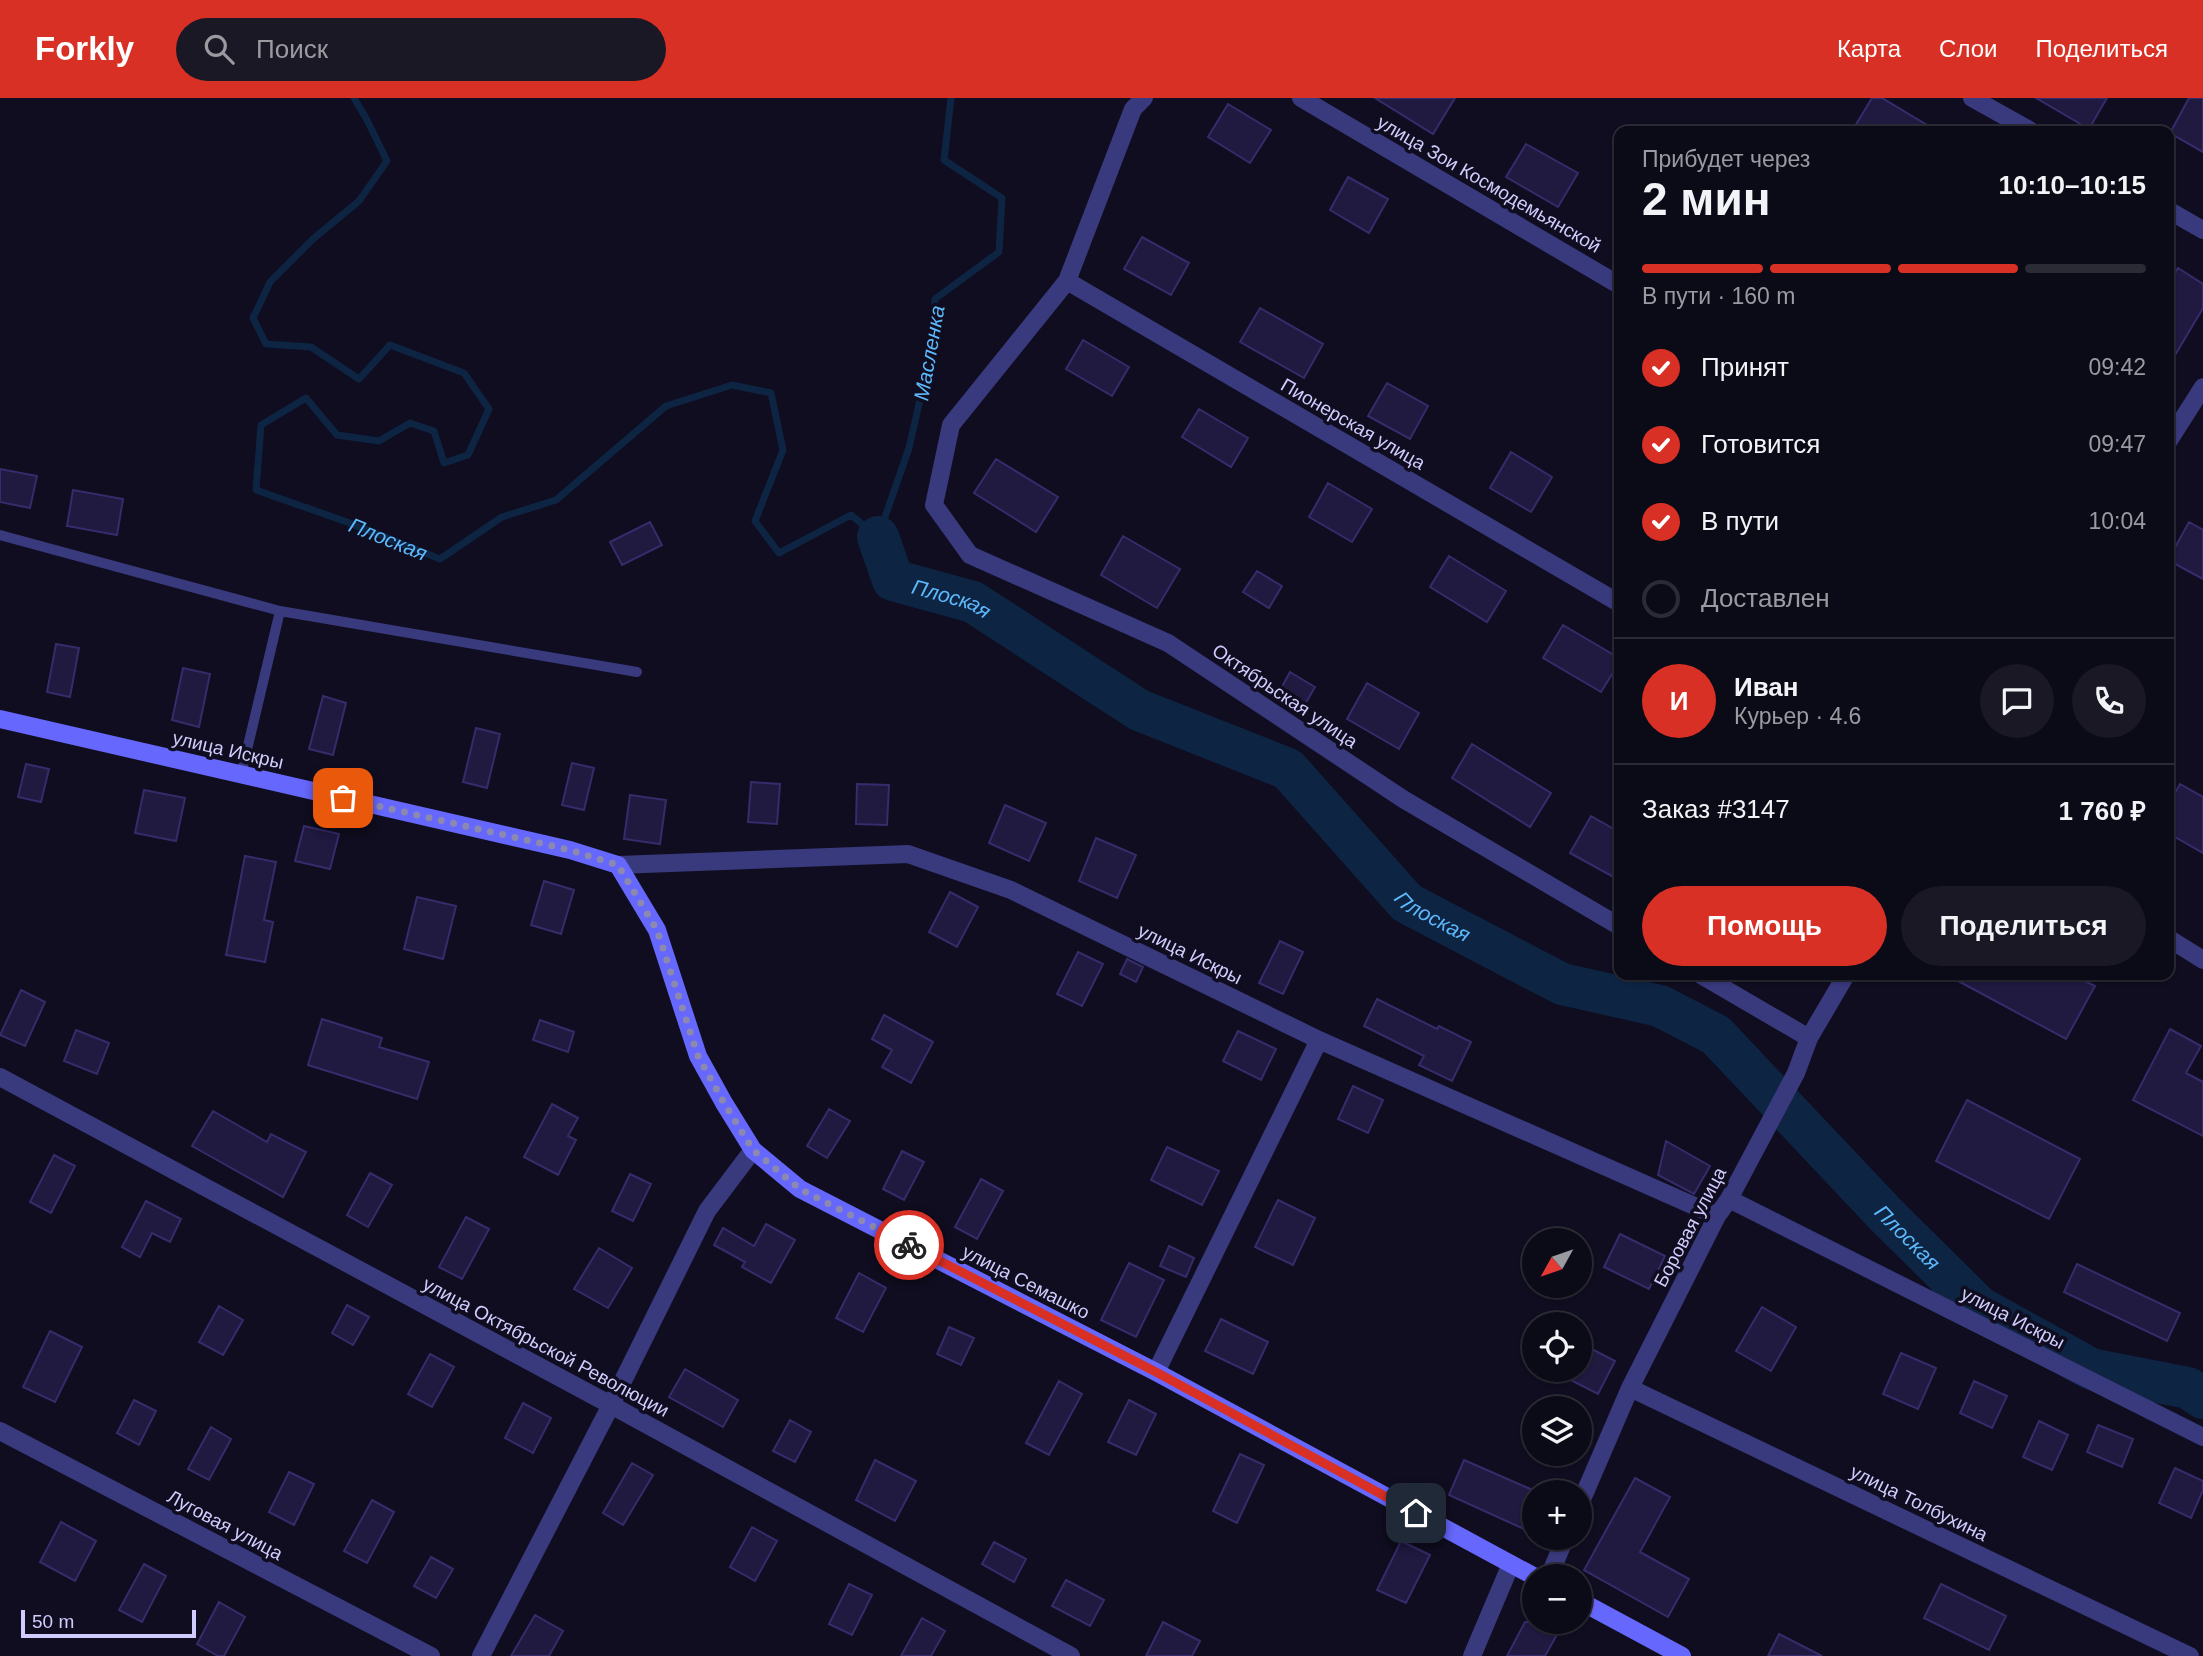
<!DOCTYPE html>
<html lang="ru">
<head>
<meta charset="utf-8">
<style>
	body { margin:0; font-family:Helvetica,sans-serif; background:#191824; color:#f1f3f6; height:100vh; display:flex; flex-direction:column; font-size:26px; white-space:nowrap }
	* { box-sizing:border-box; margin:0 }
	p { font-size:23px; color:#9a9aa1 }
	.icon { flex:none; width:38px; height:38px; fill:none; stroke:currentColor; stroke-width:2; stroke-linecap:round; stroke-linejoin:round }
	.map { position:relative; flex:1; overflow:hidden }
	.details { position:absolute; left:1614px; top:28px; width:560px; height:854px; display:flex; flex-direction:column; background:#0b0a17; border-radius:14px; box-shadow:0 2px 5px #0004,0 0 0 2px #2b2b36 }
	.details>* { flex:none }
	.needle { width:46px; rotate:230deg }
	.fabs { position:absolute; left:1522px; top:1130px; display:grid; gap:14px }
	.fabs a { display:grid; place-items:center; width:70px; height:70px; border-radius:50%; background:#0b0a17; box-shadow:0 2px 5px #0004,0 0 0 2px #2b2b36; font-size:35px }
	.scale { position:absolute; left:21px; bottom:18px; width:175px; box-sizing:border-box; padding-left:7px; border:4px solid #d0ccfe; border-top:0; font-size:19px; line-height:24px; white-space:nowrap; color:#d0ccfe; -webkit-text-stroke:5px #0f0d1f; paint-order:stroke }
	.pin { position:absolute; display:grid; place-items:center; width:60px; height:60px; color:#fff; margin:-30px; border-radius:14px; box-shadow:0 4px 10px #0006 }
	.courier { position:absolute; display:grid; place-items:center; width:70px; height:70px; margin:-35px; border:5px solid #d93025; border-radius:50%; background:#fff; color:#222; box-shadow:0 2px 9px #0007 }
	.headline em { font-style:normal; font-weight:800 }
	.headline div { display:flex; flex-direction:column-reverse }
	.headline { display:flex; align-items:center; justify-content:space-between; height:119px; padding:0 28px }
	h1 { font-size:46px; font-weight:800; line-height:52px }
	.bar { display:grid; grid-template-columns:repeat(4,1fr); gap:10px 7px; align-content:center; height:84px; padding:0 28px }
	.bar i { height:9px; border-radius:5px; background:#2b2b36 }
	.bar .current { background:#d93025 }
	.bar p { grid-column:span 4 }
	.line { display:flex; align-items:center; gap:18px; padding:0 28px; border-top:2px solid #2b2b36 }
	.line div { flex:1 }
	.round { display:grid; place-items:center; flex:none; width:74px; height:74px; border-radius:37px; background:#191824 }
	ol { padding:0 28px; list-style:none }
	li { display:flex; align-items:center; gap:21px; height:77px }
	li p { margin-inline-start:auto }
	li .icon { padding:7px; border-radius:50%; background:#d93025; color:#fff; stroke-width:4 }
	li:last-child { color:#9a9aa1 }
	li i { width:38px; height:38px; border:4px solid #2b2b36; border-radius:50% }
	.cta { display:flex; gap:14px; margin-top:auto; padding:14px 28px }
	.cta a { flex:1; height:80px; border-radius:42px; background:#d93025; color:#fff; font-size:28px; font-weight:800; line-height:80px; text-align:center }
	.cta a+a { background:#191824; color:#f1f3f6 }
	header { display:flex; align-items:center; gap:42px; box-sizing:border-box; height:98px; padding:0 35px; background:#d93025; color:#fff }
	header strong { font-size:33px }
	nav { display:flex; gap:38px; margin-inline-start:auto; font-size:24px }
	.search { width:490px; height:63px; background:#191824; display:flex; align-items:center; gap:18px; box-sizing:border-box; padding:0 24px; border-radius:38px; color:#9a9aa1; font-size:26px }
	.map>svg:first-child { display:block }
</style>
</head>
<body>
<header>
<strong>Forkly</strong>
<div class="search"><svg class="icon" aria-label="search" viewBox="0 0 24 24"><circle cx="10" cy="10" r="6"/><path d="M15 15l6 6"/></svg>Поиск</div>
<nav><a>Карта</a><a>Слои</a><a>Поделиться</a></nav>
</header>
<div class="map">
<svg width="2203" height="1558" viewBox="0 0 2203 1558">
	<rect width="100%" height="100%" fill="#0f0d1f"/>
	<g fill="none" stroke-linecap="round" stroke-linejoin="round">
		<path stroke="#0d2443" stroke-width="7" id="s1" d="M 354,0 L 367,22 L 387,63 L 359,103 L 313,141 L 270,184 L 253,220 L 266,246 L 311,249 L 359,281 L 390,247 L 464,275 L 489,311 L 468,357 L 444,365 L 434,333 L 410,325 L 379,343 L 337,337 L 306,300 L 261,327 L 256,392 L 347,424 L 440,461 L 502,419 L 556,402 L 666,308 L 732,287 L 771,295 L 783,352 L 755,423 L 779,455 L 851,417 L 878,439 L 909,350 L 929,262 L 935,201 L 999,154 L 1002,100 L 944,62 L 951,0"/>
		<path stroke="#0d2443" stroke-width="42" id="s2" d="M 878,439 L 893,482 L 973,504 L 1139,612 L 1288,671 L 1407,805 L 1562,886 L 1660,908 L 1716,937 L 1886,1117 L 1979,1209 L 2091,1271 L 2188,1290 L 2203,1300"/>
	</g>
	<path fill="#201940" stroke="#362c6b" stroke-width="2" d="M 1375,0 L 1455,0 L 1433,36 Z
		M 1872,0 L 1882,0 L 1937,33 L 1852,33 Z
		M 2036,0 L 2107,0 L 2089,31 Z
		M 2189,0 L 2203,0 L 2203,54 L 2170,35 Z
		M 1228,6 L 1271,32 L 1250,65 L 1208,39 Z
		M 1526,46 L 1578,75 L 1558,109 L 1506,79 Z
		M 1348,79 L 1388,101 L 1369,135 L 1330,112 Z
		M 1142,139 L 1189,165 L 1171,197 L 1124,171 Z
		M 2178,170 L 2203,186 L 2203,210 L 2168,269 L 2168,186 Z
		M 1260,210 L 1323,246 L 1304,280 L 1240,244 Z
		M 1083,242 L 1129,269 L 1112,298 L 1066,271 Z
		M 1387,285 L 1428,308 L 1410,341 L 1368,318 Z
		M 1199,311 L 1248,340 L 1231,369 L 1182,339 Z
		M 1511,354 L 1552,379 L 1531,414 L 1490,390 Z
		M 996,361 L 1058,399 L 1036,434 L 974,395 Z
		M 0,371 L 37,378 L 30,410 L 0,404 Z
		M 1328,385 L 1372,411 L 1352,444 L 1309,419 Z
		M 73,392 L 123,401 L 117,437 L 67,428 Z
		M 650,424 L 662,447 L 622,467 L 610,444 Z
		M 2189,424 L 2203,432 L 2203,481 L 2168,462 Z
		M 1123,438 L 1180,471 L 1157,510 L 1101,477 Z
		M 1449,458 L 1506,493 L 1487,524 L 1430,489 Z
		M 1257,473 L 1282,488 L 1269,510 L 1243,494 Z
		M 1563,527 L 1619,560 L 1619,565 L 1601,594 L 1543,560 Z
		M 56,546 L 79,550 L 70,599 L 47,594 Z
		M 183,570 L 210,576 L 199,629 L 172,622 Z
		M 1290,574 L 1315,589 L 1304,608 L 1279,594 Z
		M 1367,585 L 1419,615 L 1399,651 L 1347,621 Z
		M 323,598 L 346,605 L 333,657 L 309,651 Z
		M 476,630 L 500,636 L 487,690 L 463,684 Z
		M 1472,646 L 1551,695 L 1530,729 L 1452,680 Z
		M 572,665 L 594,670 L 584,712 L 562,707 Z
		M 26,666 L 49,671 L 41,704 L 18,699 Z
		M 751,684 L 780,686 L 777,726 L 748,724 Z
		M 857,686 L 889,687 L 887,727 L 856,726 Z
		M 2180,686 L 2203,699 L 2203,755 L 2168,735 L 2168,707 Z
		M 144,692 L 185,700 L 176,743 L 135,735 Z
		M 630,697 L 666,702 L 660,746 L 624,741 Z
		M 1005,707 L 1046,725 L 1029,763 L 989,745 Z
		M 1591,718 L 1619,734 L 1619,782 L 1570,755 Z
		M 304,728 L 339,736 L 330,771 L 295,763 Z
		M 1096,740 L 1136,757 L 1117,800 L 1079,783 Z
		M 245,758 L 276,764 L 264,822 L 273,824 L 265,864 L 226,857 Z
		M 544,783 L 574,792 L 561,836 L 531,827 Z
		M 950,794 L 978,809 L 957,849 L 929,834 Z
		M 417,799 L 456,808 L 443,861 L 404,851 Z
		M 1280,843 L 1303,854 L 1283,896 L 1259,885 Z
		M 1078,854 L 1103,866 L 1082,908 L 1057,896 Z
		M 1127,861 L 1143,869 L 1136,884 L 1120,876 Z
		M 1947,877 L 2073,877 L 2095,888 L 2066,941 Z
		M 21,892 L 45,904 L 25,948 L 0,937 Z
		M 1377,901 L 1437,931 L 1439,928 L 1471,944 L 1452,983 L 1419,967 L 1424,958 L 1364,928 Z
		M 884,917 L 933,944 L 911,985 L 882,969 L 892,952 L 872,941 Z
		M 322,921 L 382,940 L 379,949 L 429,964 L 417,1001 L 308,967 Z
		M 540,922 L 574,934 L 568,954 L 533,942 Z
		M 2170,931 L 2201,948 L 2186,975 L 2203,984 L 2203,1038 L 2133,1002 Z
		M 76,932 L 109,945 L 97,976 L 64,963 Z
		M 1238,933 L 1276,951 L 1261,982 L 1223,963 Z
		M 1353,988 L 1383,1002 L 1368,1035 L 1338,1021 Z
		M 1967,1002 L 2080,1061 L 2049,1121 L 1936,1063 Z
		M 552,1006 L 578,1020 L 568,1038 L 576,1042 L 558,1077 L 524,1059 Z
		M 829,1011 L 850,1023 L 827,1060 L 807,1048 Z
		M 213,1013 L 267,1044 L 271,1036 L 306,1054 L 283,1099 L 192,1048 Z
		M 1666,1043 L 1710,1068 L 1694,1096 L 1658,1077 Z
		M 1167,1049 L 1219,1073 L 1202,1107 L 1151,1082 Z
		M 902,1053 L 924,1064 L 904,1102 L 883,1091 Z
		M 54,1057 L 75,1068 L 51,1115 L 30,1104 Z
		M 370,1075 L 392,1087 L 368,1129 L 347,1117 Z
		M 630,1076 L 651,1086 L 633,1123 L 612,1113 Z
		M 981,1081 L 1003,1093 L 977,1141 L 955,1129 Z
		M 1278,1102 L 1315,1120 L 1293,1167 L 1255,1149 Z
		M 146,1103 L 181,1121 L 170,1144 L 152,1135 L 140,1159 L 122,1149 Z
		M 466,1119 L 489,1131 L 462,1181 L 439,1169 Z
		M 766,1126 L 795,1142 L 771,1185 L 742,1169 L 745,1164 L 714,1147 L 723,1130 L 754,1148 Z
		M 1620,1136 L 1665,1158 L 1649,1191 L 1604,1169 Z
		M 1169,1148 L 1194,1160 L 1186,1179 L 1160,1168 Z
		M 599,1150 L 632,1170 L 608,1210 L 574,1191 Z
		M 1129,1165 L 1164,1182 L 1136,1239 L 1101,1222 Z
		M 2077,1166 L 2180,1215 L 2167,1243 L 2064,1194 Z
		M 859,1175 L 886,1190 L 863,1234 L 836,1220 Z
		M 347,1207 L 369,1219 L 353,1247 L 332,1235 Z
		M 219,1208 L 243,1222 L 223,1257 L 199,1244 Z
		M 1762,1209 L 1796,1229 L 1771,1273 L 1736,1253 Z
		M 1221,1221 L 1268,1244 L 1253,1276 L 1205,1253 Z
		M 949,1229 L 974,1240 L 961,1267 L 937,1256 Z
		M 50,1233 L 82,1249 L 55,1304 L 23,1289 Z
		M 1580,1245 L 1615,1263 L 1598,1296 L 1551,1272 L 1580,1272 Z
		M 1901,1255 L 1936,1270 L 1918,1311 L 1883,1296 Z
		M 430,1256 L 454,1269 L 432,1309 L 408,1296 Z
		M 685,1271 L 738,1302 L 723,1329 L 669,1299 Z
		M 1059,1283 L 1082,1296 L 1049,1357 L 1026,1345 Z
		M 1974,1283 L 2007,1298 L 1992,1330 L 1960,1315 Z
		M 134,1302 L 156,1313 L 139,1347 L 117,1335 Z
		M 1129,1302 L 1156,1316 L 1136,1357 L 1108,1344 Z
		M 523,1305 L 551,1320 L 533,1355 L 505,1340 Z
		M 790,1322 L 811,1334 L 795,1364 L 773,1353 Z
		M 2039,1323 L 2068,1337 L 2052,1372 L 2023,1359 Z
		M 2098,1327 L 2133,1341 L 2122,1369 L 2087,1354 Z
		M 211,1329 L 231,1341 L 209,1382 L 188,1371 Z
		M 1240,1356 L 1264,1367 L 1237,1425 L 1213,1413 Z
		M 875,1362 L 916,1383 L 895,1423 L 856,1402 Z
		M 1464,1362 L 1535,1393 L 1535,1436 L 1449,1397 Z
		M 632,1365 L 653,1377 L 623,1427 L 603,1415 Z
		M 2175,1370 L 2203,1383 L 2203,1392 L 2191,1420 L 2159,1405 Z
		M 289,1374 L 314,1386 L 294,1427 L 269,1414 Z
		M 1635,1380 L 1670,1399 L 1640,1454 L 1689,1481 L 1668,1519 L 1584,1472 Z
		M 372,1402 L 394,1414 L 367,1465 L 344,1453 Z
		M 61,1424 L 96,1443 L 75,1483 L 40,1464 Z
		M 752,1429 L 777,1443 L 755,1483 L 730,1469 Z
		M 1401,1443 L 1430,1457 L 1406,1505 L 1377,1492 Z
		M 994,1444 L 1026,1461 L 1014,1484 L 982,1466 Z
		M 431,1459 L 453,1471 L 436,1500 L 414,1488 Z
		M 144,1466 L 166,1478 L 142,1524 L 119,1512 Z
		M 1066,1482 L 1104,1502 L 1090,1528 L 1052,1508 Z
		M 849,1486 L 872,1497 L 852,1537 L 829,1526 Z
		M 1941,1486 L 2006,1518 L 1989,1552 L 1924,1520 Z
		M 219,1504 L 245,1519 L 224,1558 L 218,1558 L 197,1546 Z
		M 535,1517 L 563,1533 L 549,1558 L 511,1558 Z
		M 922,1520 L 945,1533 L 931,1558 L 901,1558 Z
		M 1163,1524 L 1200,1543 L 1192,1558 L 1146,1558 Z
		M 1525,1524 L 1564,1524 L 1545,1558 L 1507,1558 Z
		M 1779,1536 L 1822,1558 L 1768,1558 Z"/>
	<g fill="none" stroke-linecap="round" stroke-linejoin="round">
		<path stroke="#39397d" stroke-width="10" d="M 0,437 L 280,513 L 637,574
			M 241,677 L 280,513"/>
		<path stroke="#39397d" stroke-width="18" d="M 1144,0 L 1133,11 L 1067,183 L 951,327 L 934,407 L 970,457 L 1168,545 L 1403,701 L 1619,828
			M 1301,0 L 1619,187
			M 1972,0 L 2031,33
			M 2168,112 L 2203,132
			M 1067,183 L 1619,505
			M 618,767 L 908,756 L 1011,792 L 1319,942 L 1717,1118
			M 1701,877 L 1809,940
			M 0,979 L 611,1307 L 1071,1558
			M 1729,1101 L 2203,1339
			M 1156,1274 L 1319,942
			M 1630,1290 L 2190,1558
			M 0,1333 L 431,1558
			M 1580,1406 L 1630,1290 L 1717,1118 L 1729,1101 L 1796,975 L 1809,940 L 1846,877
			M 1549,1479 L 1565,1440
			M 481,1558 L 611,1307 L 707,1113 L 753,1052
			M 1472,1558 L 1511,1466"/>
		<path stroke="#39397d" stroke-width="18" d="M 2168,344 L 2203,289
			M 2168,840 L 2203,862"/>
		<path stroke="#6667fc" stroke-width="18" d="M 0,621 L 570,752 L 618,767 L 657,832 L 698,958 L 724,1005 L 753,1052 L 800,1091 L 1156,1274 L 1535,1479
			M 1580,1503 L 1682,1558"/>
	</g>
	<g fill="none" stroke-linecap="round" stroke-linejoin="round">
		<path stroke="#8c89b0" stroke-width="7" stroke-dasharray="0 12.6" d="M 343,700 L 570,752 L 618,767 L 657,832 L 698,958 L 724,1005 L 753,1052 L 800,1091 L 909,1147"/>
		<path stroke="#d93025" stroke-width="9" d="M 909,1147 L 1156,1274 L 1416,1415"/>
	</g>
	<g text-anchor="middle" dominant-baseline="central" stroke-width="7" stroke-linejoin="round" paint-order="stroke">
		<g font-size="19" fill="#d0ccfe" stroke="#0f0d1f">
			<text transform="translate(1489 86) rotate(30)">улица Зои Космодемьянской</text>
			<text transform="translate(1353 326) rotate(30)">Пионерская улица</text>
			<text transform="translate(1285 598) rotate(34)">Октябрьская улица</text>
			<text transform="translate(228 652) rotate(13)">улица Искры</text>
			<text transform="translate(1190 856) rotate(26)">улица Искры</text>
			<text transform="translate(1690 1129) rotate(-62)">Боровая улица</text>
			<text transform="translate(1026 1184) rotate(27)">улица Семашко</text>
			<text transform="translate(2013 1220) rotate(27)">улица Искры</text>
			<text transform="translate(546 1249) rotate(28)">улица Октябрьской Революции</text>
			<text transform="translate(1919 1405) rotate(26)">улица Толбухина</text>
			<text transform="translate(225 1427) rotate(28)">Луговая улица</text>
		</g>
		<g font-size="21" font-style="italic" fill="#5db8fc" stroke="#0f0d1f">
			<text transform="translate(929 255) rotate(-80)">Масленка</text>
			<text stroke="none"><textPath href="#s1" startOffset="1101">Плоская</textPath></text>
			<text stroke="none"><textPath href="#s2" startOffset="107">Плоская</textPath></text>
			<text stroke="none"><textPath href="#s2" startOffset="695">Плоская</textPath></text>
			<text stroke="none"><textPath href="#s2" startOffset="1283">Плоская</textPath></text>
		</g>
	</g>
</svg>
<div class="fabs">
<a><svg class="needle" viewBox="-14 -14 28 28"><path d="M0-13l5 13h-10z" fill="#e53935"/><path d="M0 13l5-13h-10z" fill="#9a9aa1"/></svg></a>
<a><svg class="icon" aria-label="locate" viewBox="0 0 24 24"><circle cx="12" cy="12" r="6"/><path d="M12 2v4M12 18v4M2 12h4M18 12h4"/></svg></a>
<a><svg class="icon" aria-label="layers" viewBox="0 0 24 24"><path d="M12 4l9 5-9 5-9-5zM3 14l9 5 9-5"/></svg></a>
<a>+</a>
<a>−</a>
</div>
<div class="scale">50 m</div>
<div class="pin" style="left:343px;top:700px;background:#ea580c"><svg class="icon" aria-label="bag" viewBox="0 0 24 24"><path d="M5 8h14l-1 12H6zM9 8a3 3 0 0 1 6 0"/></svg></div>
<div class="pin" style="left:1416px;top:1415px;background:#1f2937"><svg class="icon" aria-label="home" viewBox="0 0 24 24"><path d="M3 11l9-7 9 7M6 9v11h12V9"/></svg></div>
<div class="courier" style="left:909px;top:1147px"><svg class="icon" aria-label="bike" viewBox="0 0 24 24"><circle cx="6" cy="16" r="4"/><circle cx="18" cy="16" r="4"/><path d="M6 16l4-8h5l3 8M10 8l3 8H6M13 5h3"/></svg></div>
<section class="details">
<div class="headline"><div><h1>2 мин</h1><p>Прибудет через</p></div><em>10:10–10:15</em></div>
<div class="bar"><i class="current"></i><i class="current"></i><i class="current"></i><i></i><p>В пути · 160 m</p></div>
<ol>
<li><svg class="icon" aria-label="check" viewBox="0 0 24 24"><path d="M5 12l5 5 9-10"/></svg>Принят<p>09:42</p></li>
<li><svg class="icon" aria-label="check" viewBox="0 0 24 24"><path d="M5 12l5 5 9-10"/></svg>Готовится<p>09:47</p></li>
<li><svg class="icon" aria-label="check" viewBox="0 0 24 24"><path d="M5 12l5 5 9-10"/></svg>В пути<p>10:04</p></li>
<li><i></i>Доставлен</li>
</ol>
<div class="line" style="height:126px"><b class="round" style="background:#d93025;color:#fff">И</b><div><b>Иван</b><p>Курьер · 4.6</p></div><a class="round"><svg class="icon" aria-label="chat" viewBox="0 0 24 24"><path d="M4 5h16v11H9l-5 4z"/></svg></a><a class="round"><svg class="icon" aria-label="phone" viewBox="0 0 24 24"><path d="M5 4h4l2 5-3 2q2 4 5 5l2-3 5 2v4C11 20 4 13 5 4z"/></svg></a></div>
<div class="line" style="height:91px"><div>Заказ #3147</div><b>1 760 ₽</b></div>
<div class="cta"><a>Помощь</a><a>Поделиться</a></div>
</section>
</div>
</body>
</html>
